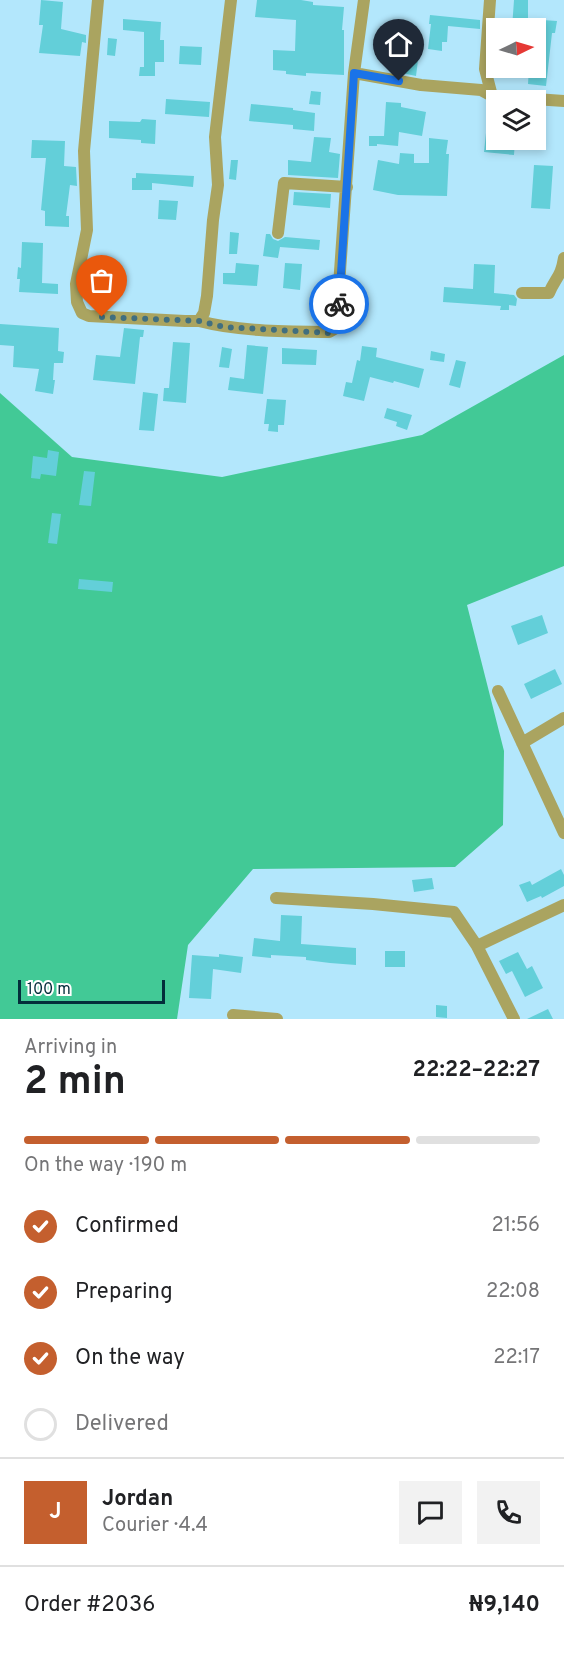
<!DOCTYPE html>
<html lang="en">
<head>
<meta charset="utf-8">
<style>
	body { margin:0; font-family:Overpass,sans-serif; background:#f2f2f2; color:#202124; height:100vh; display:flex; flex-direction:column; font-size:22px; white-space:nowrap }
	* { box-sizing:border-box; margin:0 }
	p { font-size:20px; color:#757577 }
	.icon { flex:none; width:33px; height:33px; fill:none; stroke:currentColor; stroke-width:2; stroke-linecap:round; stroke-linejoin:round }
	.map { position:relative; height:1019px; overflow:hidden }
	.details { display:flex; flex-direction:column; background:#fff; flex:1 }
	.details>* { flex:none }
	.needle { width:39px; rotate:85deg }
	.buttons { position:absolute; left:486px; top:18px; display:grid; gap:12px }
	.buttons a { display:grid; place-items:center; width:60px; height:60px; border-radius:0px; background:#fff; box-shadow:0 3px 9px #0003; font-size:30px }
	.scale { position:absolute; left:18px; bottom:15px; width:147px; box-sizing:border-box; padding-left:6px; border:3px solid #032e3b; border-top:0; font-size:16px; line-height:21px; white-space:nowrap; color:#032e3b; -webkit-text-stroke:4px #fff; paint-order:stroke }
	.pin { position:absolute; display:grid; place-items:center; width:51px; height:51px; color:#fff; margin:-62px -26px; border-radius:50% 50% 50% 0; rotate:-45deg; box-shadow:0 0 6px #0007 }
	.pin .icon { rotate:45deg }
	.courier { position:absolute; display:grid; place-items:center; width:60px; height:60px; margin:-30px; border:4px solid #1a73e8; border-radius:50%; background:#fff; color:#222; box-shadow:0 2px 8px #0007 }
	.overview em { font-style:normal; font-weight:700 }
	.overview div { display:flex; flex-direction:column-reverse }
	.overview { display:flex; align-items:center; justify-content:space-between; height:102px; padding:0 24px }
	h1 { font-size:39px; font-weight:700; line-height:45px }
	.bar { display:grid; grid-template-columns:repeat(4,1fr); gap:9px 6px; align-content:center; height:72px; padding:0 24px }
	.bar i { height:8px; border-radius:4px; background:#e0e0e0 }
	.bar .selected { background:#c45f2e }
	.bar p { grid-column:span 4 }
	.line { display:flex; align-items:center; gap:15px; padding:0 24px; border-top:2px solid #e0e0e0 }
	.line div { flex:1 }
	.round { display:grid; place-items:center; flex:none; width:63px; height:63px; border-radius:0px; background:#f2f2f2 }
	ol { padding:0 24px; list-style:none }
	li { display:flex; align-items:center; gap:18px; height:66px }
	li p { margin-inline-start:auto }
	li .icon { padding:6px; border-radius:50%; background:#c45f2e; color:#fff; stroke-width:4 }
	li:last-child { color:#757577 }
	li i { width:33px; height:33px; border:3px solid #e0e0e0; border-radius:50% }
	.map>svg:first-child { display:block }
</style>
</head>
<body>
<div class="map">
<svg width="564" height="1019" viewBox="0 0 564 1019">
	<rect width="100%" height="100%" fill="#b3e7fc"/>
	<path fill="#42c996" d="M 564,355 L 564,566 L 467,605 L 504,751 L 503,825 L 455,867 L 253,869 L 188,945 L 177,1019 L 0,1019 L 0,393 L 72,457 L 222,477 L 422,435 Z"/>
	<path fill="#63cfd9" d="M 41,0 L 63,2 L 61,29 L 86,35 L 86,43 L 82,42 L 80,56 L 39,53 L 43,25 L 39,25 Z
		M 257,0 L 301,0 L 313,2 L 313,5 L 344,7 L 342,30 L 344,30 L 344,75 L 306,73 L 306,76 L 286,74 L 286,71 L 273,70 L 273,50 L 295,51 L 296,20 L 255,17 Z
		M 514,0 L 528,0 L 528,19 L 557,21 L 555,33 L 552,33 L 546,86 L 528,84 L 529,68 L 536,68 L 536,28 L 512,28 Z
		M 430,15 L 480,20 L 480,29 L 448,26 L 447,42 L 442,42 L 442,51 L 428,49 L 431,24 L 429,24 Z
		M 123,19 L 161,22 L 160,40 L 164,40 L 164,62 L 155,62 L 155,76 L 139,76 L 140,67 L 144,67 L 144,32 L 123,30 Z
		M 108,38 L 117,39 L 115,56 L 107,55 Z
		M 180,46 L 202,47 L 201,65 L 179,64 Z
		M 394,57 L 418,60 L 416,76 L 392,71 Z
		M 311,91 L 321,92 L 320,105 L 309,104 Z
		M 166,99 L 210,102 L 209,117 L 165,114 Z
		M 386,102 L 401,103 L 401,107 L 426,112 L 422,136 L 399,132 L 398,146 L 377,144 L 377,146 L 369,146 L 369,136 L 384,136 Z
		M 251,104 L 293,108 L 293,110 L 315,113 L 314,131 L 293,129 L 293,125 L 249,121 Z
		M 489,104 L 496,105 L 496,140 L 515,140 L 514,155 L 484,152 Z
		M 142,119 L 156,120 L 155,144 L 141,143 L 141,140 L 109,138 L 109,121 L 140,122 Z
		M 314,137 L 331,138 L 329,152 L 340,154 L 338,178 L 288,175 L 288,160 L 311,162 Z
		M 429,138 L 448,140 L 446,154 L 449,154 L 447,196 L 398,195 L 373,190 L 378,160 L 399,164 L 400,153 L 414,154 L 414,163 L 429,163 Z
		M 32,140 L 65,141 L 64,166 L 76,167 L 77,186 L 70,185 L 66,216 L 69,216 L 69,227 L 45,226 L 45,211 L 41,210 L 46,158 L 31,158 Z
		M 231,160 L 238,160 L 236,180 L 229,179 Z
		M 534,165 L 553,166 L 550,209 L 531,208 Z
		M 136,173 L 194,176 L 193,187 L 152,183 L 152,190 L 132,190 L 132,178 L 136,178 Z
		M 294,192 L 331,194 L 330,208 L 293,205 Z
		M 159,200 L 178,201 L 176,220 L 158,219 Z
		M 230,232 L 239,233 L 237,254 L 229,254 Z
		M 266,234 L 270,234 L 273,239 L 278,241 L 285,237 L 320,240 L 319,250 L 280,247 L 278,258 L 263,256 Z
		M 22,242 L 43,243 L 42,283 L 58,284 L 58,294 L 19,292 L 20,279 L 17,279 L 18,267 L 21,268 Z
		M 236,263 L 259,265 L 257,286 L 223,284 L 223,273 L 235,273 Z
		M 285,263 L 302,264 L 300,290 L 283,288 Z
		M 474,264 L 495,265 L 494,293 L 514,295 L 517,299 L 516,306 L 509,305 L 509,310 L 500,310 L 501,306 L 443,302 L 444,287 L 473,289 Z
		M 0,324 L 59,328 L 58,351 L 64,352 L 63,363 L 54,363 L 53,380 L 55,380 L 53,394 L 35,391 L 39,369 L 13,367 L 14,346 L 0,345 Z
		M 124,328 L 144,330 L 143,337 L 140,337 L 135,384 L 93,380 L 96,355 L 120,357 Z
		M 173,342 L 190,343 L 186,403 L 163,401 L 164,388 L 169,388 Z
		M 247,345 L 268,347 L 263,394 L 228,390 L 230,377 L 244,379 Z
		M 362,346 L 377,348 L 376,357 L 424,369 L 419,388 L 394,381 L 393,383 L 370,377 L 364,401 L 343,396 L 346,382 L 352,383 L 357,360 L 360,361 Z
		M 222,347 L 232,349 L 229,368 L 219,367 Z
		M 282,348 L 317,350 L 316,365 L 282,364 Z
		M 431,351 L 445,354 L 444,362 L 430,360 Z
		M 456,360 L 466,362 L 460,388 L 449,385 Z
		M 143,392 L 158,394 L 154,431 L 139,430 Z
		M 267,399 L 286,400 L 284,425 L 278,425 L 278,432 L 268,431 L 269,424 L 264,424 Z
		M 387,408 L 412,415 L 407,430 L 396,426 L 397,422 L 384,418 Z
		M 48,450 L 59,452 L 56,476 L 41,474 L 40,479 L 31,478 L 33,456 L 47,458 Z
		M 84,471 L 95,472 L 91,506 L 79,505 Z
		M 52,513 L 61,514 L 57,544 L 48,543 Z
		M 79,579 L 113,582 L 112,592 L 78,589 Z
		M 542,615 L 548,633 L 518,645 L 511,626 Z
		M 555,669 L 562,684 L 531,699 L 524,684 Z
		M 561,869 L 564,875 L 564,886 L 542,898 L 541,896 L 527,902 L 519,885 L 530,881 L 532,885 Z
		M 432,878 L 434,889 L 414,892 L 412,880 Z
		M 281,915 L 302,916 L 301,944 L 356,948 L 356,965 L 330,963 L 306,960 L 306,957 L 271,955 L 271,958 L 252,956 L 254,938 L 280,941 Z
		M 385,951 L 405,951 L 405,967 L 385,967 Z
		M 518,952 L 527,969 L 532,966 L 543,988 L 525,997 L 512,971 L 506,974 L 499,961 Z
		M 219,954 L 243,957 L 241,973 L 213,969 L 211,999 L 189,998 L 192,955 L 219,957 Z
		M 436,1005 L 447,1006 L 447,1018 L 436,1017 Z
		M 548,1009 L 553,1019 L 527,1019 Z"/>
	<g fill="none" stroke-linecap="round" stroke-linejoin="round">
		<path stroke="#aaa460" stroke-width="12" d="M 98,0 L 84,151 L 87,230 L 76,284 L 77,302 L 82,313 L 89,316 L 185,321 L 199,321 L 204,313 L 207,296 L 213,220 L 218,185 L 215,137 L 231,0
			M 490,0 L 485,69 L 492,96
			M 354,73 L 421,85 L 481,90 L 492,96 L 564,101
			M 278,233 L 284,183 L 347,187
			M 522,293 L 549,293 C 556,277 561,277 564,258
			M 199,321 C 241,332 286,331 329,332 L 336,328 L 354,73 L 364,0
			M 498,691 L 564,833
			M 522,743 L 564,718
			M 276,898 L 373,904 L 454,912 L 477,946 L 514,1019
			M 477,946 L 564,905
			M 233,1015 L 277,1019"/>
	</g>
	<g fill="none" stroke-linecap="round" stroke-linejoin="round">
		<path stroke="#416f7f" stroke-width="6" stroke-dasharray="0 10.8" d="M 102,317 L 199,321 L 224,327 L 329,333 L 336,327 L 339,304"/>
		<path stroke="#1a73e8" stroke-width="8" d="M 339,304 L 354,73 L 399,81"/>
	</g>
</svg>
<div class="buttons">
<a><svg class="needle" viewBox="-14 -14 28 28"><path d="M0-13l5 13h-10z" fill="#e53935"/><path d="M0 13l5-13h-10z" fill="#757577"/></svg></a>
<a><svg class="icon" aria-label="layers" viewBox="0 0 24 24"><path d="M12 4l9 5-9 5-9-5zM3 14l9 5 9-5"/></svg></a>
</div>
<div class="scale">100 m</div>
<div class="pin" style="left:102px;top:317px;background:#ea580c"><svg class="icon" aria-label="bag" viewBox="0 0 24 24"><path d="M5 8h14l-1 12H6zM9 8a3 3 0 0 1 6 0"/></svg></div>
<div class="pin" style="left:399px;top:81px;background:#1f2937"><svg class="icon" aria-label="home" viewBox="0 0 24 24"><path d="M3 11l9-7 9 7M6 9v11h12V9"/></svg></div>
<div class="courier" style="left:339px;top:304px"><svg class="icon" aria-label="bike" viewBox="0 0 24 24"><circle cx="6" cy="16" r="4"/><circle cx="18" cy="16" r="4"/><path d="M6 16l4-8h5l3 8M10 8l3 8H6M13 5h3"/></svg></div>
</div>
<section class="details">
<div class="overview"><div><h1>2 min</h1><p>Arriving in</p></div><em>22:22–22:27</em></div>
<div class="bar"><i class="selected"></i><i class="selected"></i><i class="selected"></i><i></i><p>On the way · 190 m</p></div>
<ol>
<li><svg class="icon" aria-label="check" viewBox="0 0 24 24"><path d="M5 12l5 5 9-10"/></svg>Confirmed<p>21:56</p></li>
<li><svg class="icon" aria-label="check" viewBox="0 0 24 24"><path d="M5 12l5 5 9-10"/></svg>Preparing<p>22:08</p></li>
<li><svg class="icon" aria-label="check" viewBox="0 0 24 24"><path d="M5 12l5 5 9-10"/></svg>On the way<p>22:17</p></li>
<li><i></i>Delivered</li>
</ol>
<div class="line" style="height:108px"><b class="round" style="background:#c45f2e;color:#fff">J</b><div><b>Jordan</b><p>Courier · 4.4</p></div><a class="round"><svg class="icon" aria-label="chat" viewBox="0 0 24 24"><path d="M4 5h16v11H9l-5 4z"/></svg></a><a class="round"><svg class="icon" aria-label="phone" viewBox="0 0 24 24"><path d="M5 4h4l2 5-3 2q2 4 5 5l2-3 5 2v4C11 20 4 13 5 4z"/></svg></a></div>
<div class="line" style="height:78px"><div>Order #2036</div><b>₦9,140</b></div>
</section>
</body>
</html>
